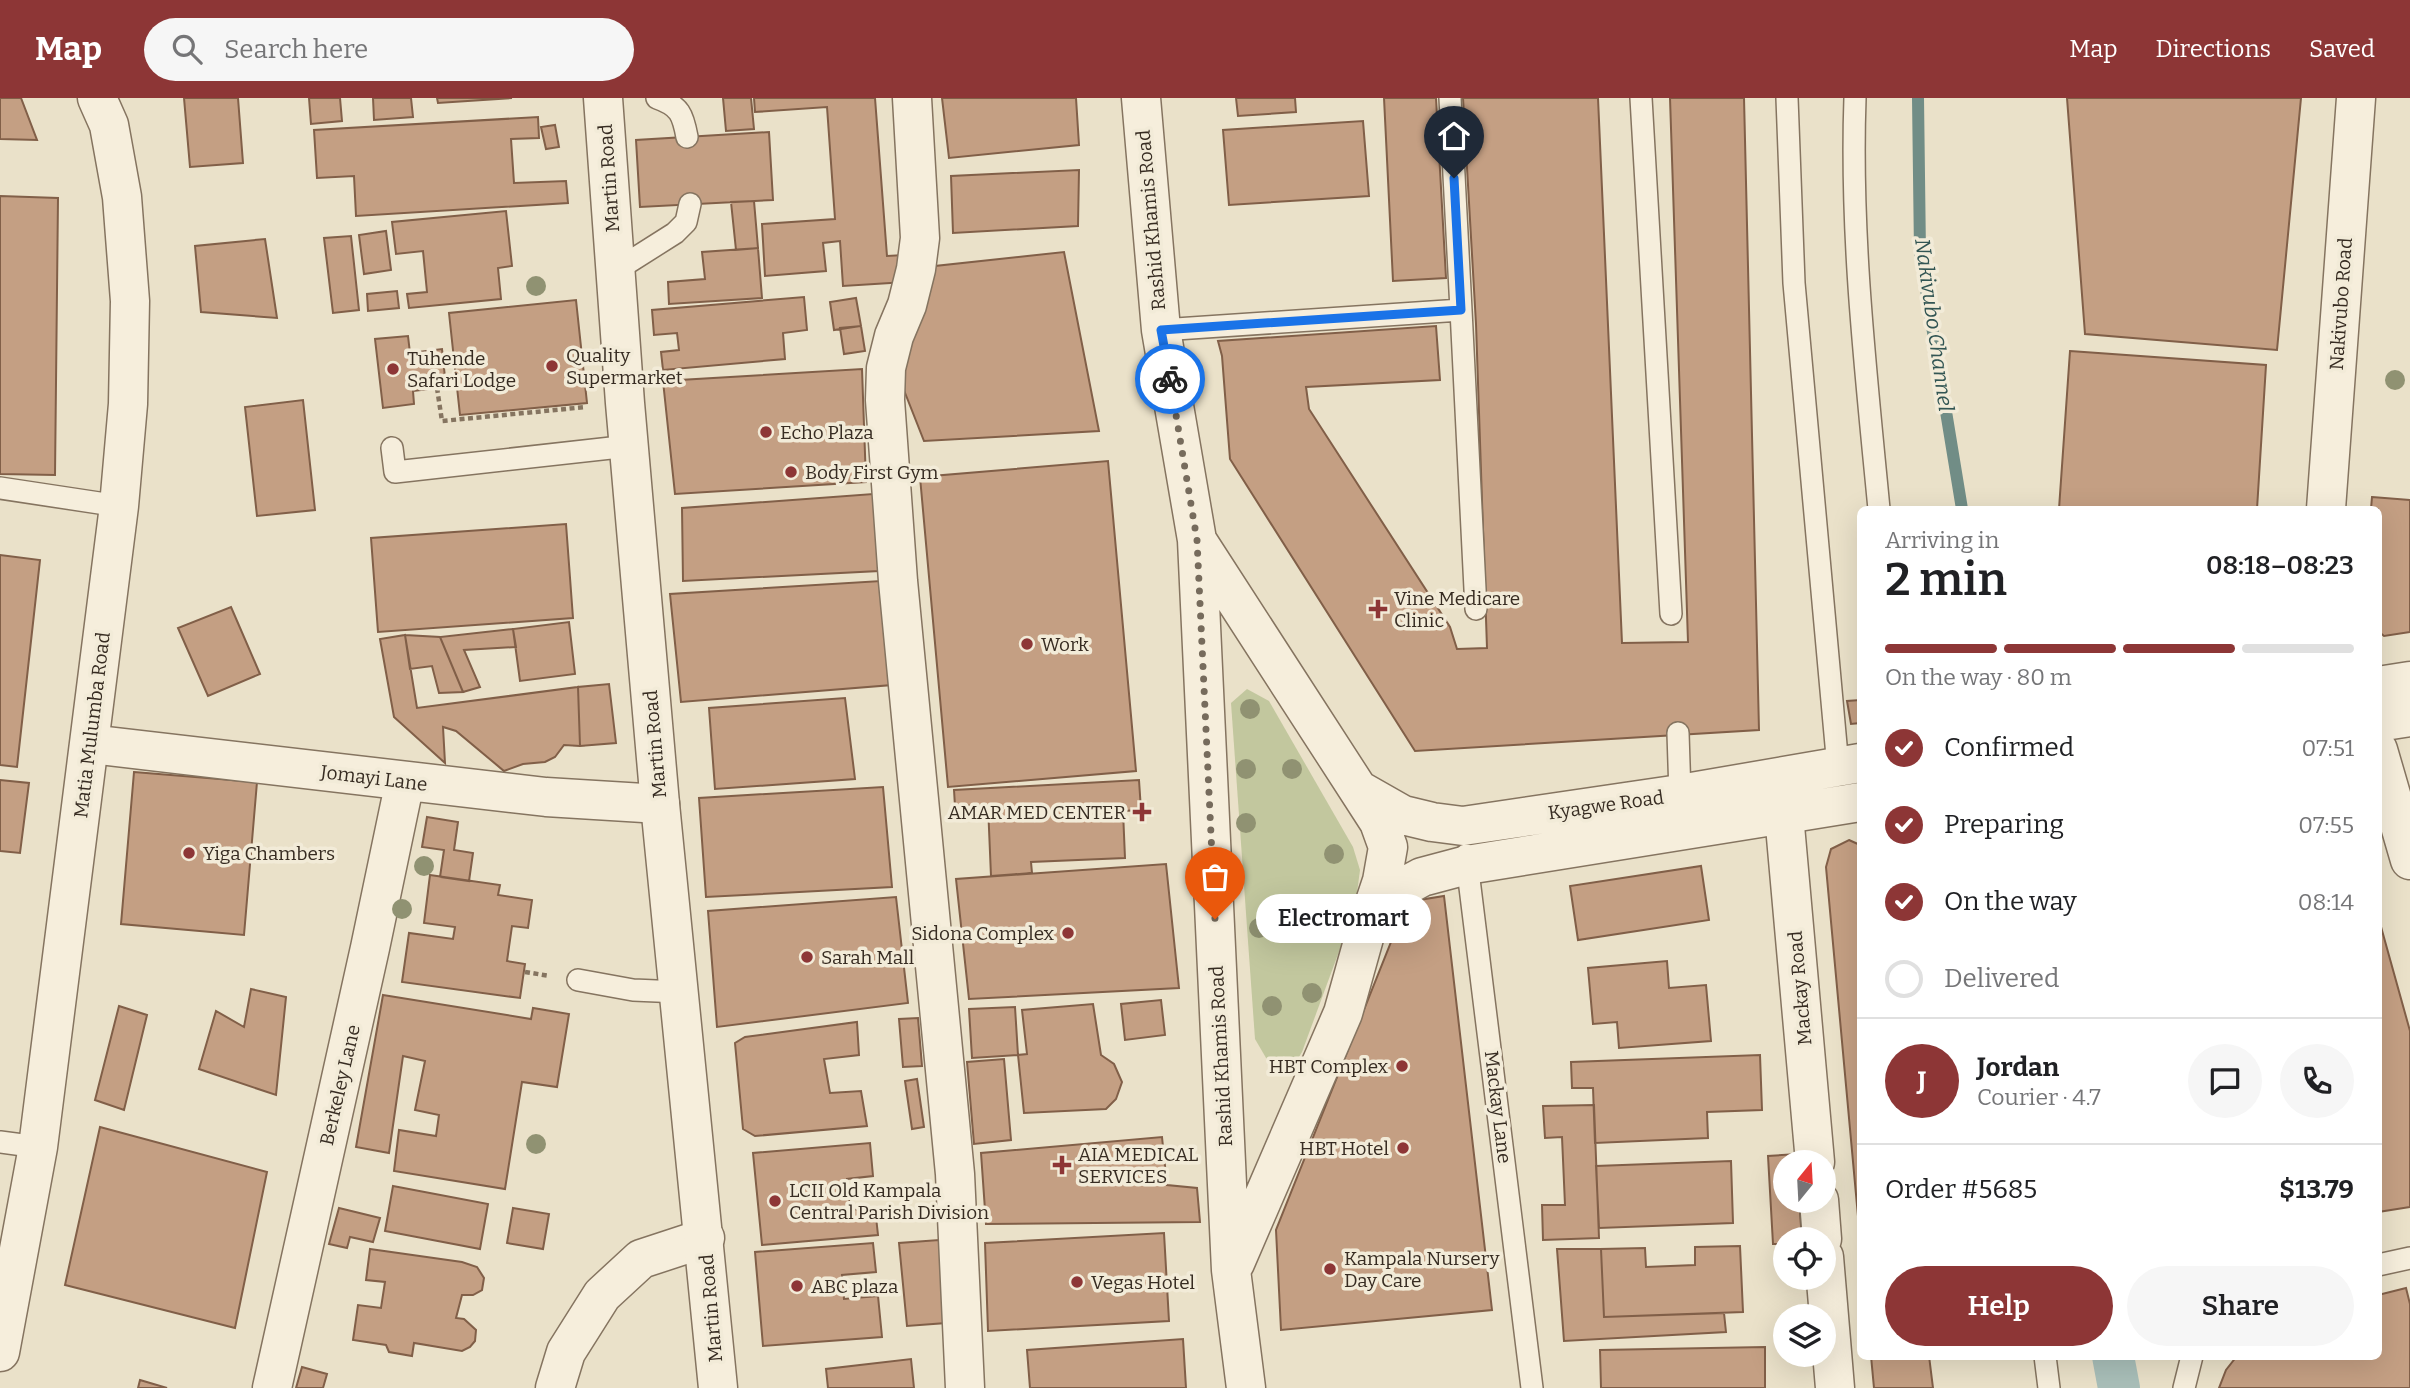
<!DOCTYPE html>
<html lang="en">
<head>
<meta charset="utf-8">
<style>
	body { margin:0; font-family:Bitter,serif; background:#f6f6f6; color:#202124; height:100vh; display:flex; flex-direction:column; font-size:26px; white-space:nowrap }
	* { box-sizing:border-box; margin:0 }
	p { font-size:23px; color:#757577 }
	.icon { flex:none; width:38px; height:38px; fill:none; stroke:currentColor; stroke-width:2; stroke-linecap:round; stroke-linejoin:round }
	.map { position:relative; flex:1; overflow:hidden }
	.panel { position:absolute; left:1857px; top:408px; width:525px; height:854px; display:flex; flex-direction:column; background:#fff; border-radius:10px; box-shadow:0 7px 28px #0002 }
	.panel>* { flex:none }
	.needle { width:46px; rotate:18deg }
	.fabs { position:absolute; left:1773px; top:1052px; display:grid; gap:14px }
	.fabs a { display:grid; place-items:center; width:63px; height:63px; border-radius:50%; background:#fff; box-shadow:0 7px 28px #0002; font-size:35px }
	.pin { position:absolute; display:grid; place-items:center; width:60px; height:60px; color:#fff; margin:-72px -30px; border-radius:50% 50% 50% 0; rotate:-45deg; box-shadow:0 0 7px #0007 }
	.pin .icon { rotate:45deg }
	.courier { position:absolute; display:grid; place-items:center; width:70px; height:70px; margin:-35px; border:5px solid #1a73e8; border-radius:50%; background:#fff; color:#222; box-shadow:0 2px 9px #0007 }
	.bubble { position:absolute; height:49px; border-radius:24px; background:#fff; box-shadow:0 7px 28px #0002; font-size:23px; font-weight:600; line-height:49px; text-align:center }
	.summary em { font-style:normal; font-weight:600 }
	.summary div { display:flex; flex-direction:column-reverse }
	.summary { display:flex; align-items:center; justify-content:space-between; height:119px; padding:0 28px }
	h1 { font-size:46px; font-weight:600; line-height:52px }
	.bar { display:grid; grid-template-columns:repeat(4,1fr); gap:10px 7px; align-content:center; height:84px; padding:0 28px }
	.bar i { height:9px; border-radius:5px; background:#e0e0e0 }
	.bar .on { background:#8d3636 }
	.bar p { grid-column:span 4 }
	.line { display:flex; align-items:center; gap:18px; padding:0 28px; border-top:2px solid #e0e0e0 }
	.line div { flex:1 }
	.round { display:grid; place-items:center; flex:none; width:74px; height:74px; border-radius:37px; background:#f6f6f6 }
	ol { padding:0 28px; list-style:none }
	li { display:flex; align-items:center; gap:21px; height:77px }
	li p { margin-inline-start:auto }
	li .icon { padding:7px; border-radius:50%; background:#8d3636; color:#fff; stroke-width:4 }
	li:last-child { color:#757577 }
	li i { width:38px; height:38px; border:4px solid #e0e0e0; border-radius:50% }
	.cta { display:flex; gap:14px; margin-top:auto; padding:14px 28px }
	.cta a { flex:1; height:80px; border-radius:42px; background:#8d3636; color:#fff; font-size:28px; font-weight:600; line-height:80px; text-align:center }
	.cta a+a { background:#f6f6f6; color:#202124 }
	header { display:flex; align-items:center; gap:42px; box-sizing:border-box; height:98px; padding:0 35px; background:#8d3636; color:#fff }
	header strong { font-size:33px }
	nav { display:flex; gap:38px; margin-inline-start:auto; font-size:24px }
	.search { width:490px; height:63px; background:#f6f6f6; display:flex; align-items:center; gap:18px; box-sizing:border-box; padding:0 24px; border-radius:38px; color:#757577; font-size:26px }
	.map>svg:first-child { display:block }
</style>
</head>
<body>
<header>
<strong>Map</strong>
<div class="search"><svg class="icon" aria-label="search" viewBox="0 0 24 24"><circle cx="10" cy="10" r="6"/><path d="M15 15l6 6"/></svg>Search here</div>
<nav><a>Map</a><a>Directions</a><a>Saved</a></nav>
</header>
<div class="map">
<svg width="2410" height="1290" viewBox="0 0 2410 1290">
	<rect width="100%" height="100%" fill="#eae1c9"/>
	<path fill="#c2c79e" d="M 1247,591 L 1269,603 L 1353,749 L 1360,772 L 1355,810 L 1302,954 L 1293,969 L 1269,965 L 1255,941 L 1231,605 Z"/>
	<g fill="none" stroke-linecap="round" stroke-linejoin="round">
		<path stroke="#718d86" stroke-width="12" d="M 1918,0 L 1920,155 L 1962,411"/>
		<path stroke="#a9bfb9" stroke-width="42" d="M 2113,1258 L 2119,1290"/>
	</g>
	<path fill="#c49f83" stroke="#815f48" stroke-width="2" d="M 0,0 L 21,0 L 37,42 L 0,41 Z
		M 184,0 L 238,0 L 243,65 L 190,69 Z
		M 309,0 L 340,0 L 342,23 L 311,26 Z
		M 373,0 L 411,0 L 413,19 L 374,22 Z
		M 437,0 L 512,0 L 438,5 Z
		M 723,0 L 751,0 L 754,31 L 726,33 Z
		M 754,0 L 875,0 L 887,158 L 904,157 L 906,184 L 843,188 L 840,143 L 823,145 L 826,173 L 765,178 L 762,126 L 835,121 L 827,9 L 755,14 Z
		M 942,0 L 1076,0 L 1079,47 L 949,60 Z
		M 1236,0 L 1295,0 L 1296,14 L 1238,18 Z
		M 1384,0 L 1436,0 L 1446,180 L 1393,183 Z
		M 1463,0 L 1598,0 L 1622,545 L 1688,544 L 1670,0 L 1744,0 L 1759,632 L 1415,653 L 1230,361 L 1222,258 L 1218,243 L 1436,228 L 1440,282 L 1306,289 L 1309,311 L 1450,529 L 1457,551 L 1487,550 L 1476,226 Z
		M 2067,0 L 2301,0 L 2277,252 L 2085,236 Z
		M 538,19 L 539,40 L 511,41 L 514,85 L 566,83 L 568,105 L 356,118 L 354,78 L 317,80 L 314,32 Z
		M 1363,23 L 1369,98 L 1229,107 L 1223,32 Z
		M 555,27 L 559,49 L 546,51 L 541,29 Z
		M 769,34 L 773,102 L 640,109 L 636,42 Z
		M 1079,72 L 1078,128 L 953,135 L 951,78 Z
		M 0,98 L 58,100 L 55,377 L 0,376 Z
		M 754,103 L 758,150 L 736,152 L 731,104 Z
		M 506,113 L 512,168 L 498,170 L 501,201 L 409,210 L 407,196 L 427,194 L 423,153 L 396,156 L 392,124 Z
		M 386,133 L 391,172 L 364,176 L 359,137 Z
		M 351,138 L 359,212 L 333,215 L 324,140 Z
		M 265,141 L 277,220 L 201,214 L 195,148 Z
		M 758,150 L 762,200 L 669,206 L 668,184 L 705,181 L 702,154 Z
		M 1064,154 L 1099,333 L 924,343 L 898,277 L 935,168 Z
		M 397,193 L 399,210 L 368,213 L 367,196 Z
		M 804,199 L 807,232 L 783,235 L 785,261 L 663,272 L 661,254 L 679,252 L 677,235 L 654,237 L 652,212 Z
		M 856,200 L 861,228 L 834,232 L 830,204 Z
		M 576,202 L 587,305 L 460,317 L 449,215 Z
		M 861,228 L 865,253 L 844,256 L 840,230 Z
		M 408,238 L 410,255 L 442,251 L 446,289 L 413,293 L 414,306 L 383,310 L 375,241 Z
		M 2070,253 L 2266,267 L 2257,411 L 2059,411 Z
		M 862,271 L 866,384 L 675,396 L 663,283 Z
		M 303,302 L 315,412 L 257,418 L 245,309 Z
		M 1108,363 L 1136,673 L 948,689 L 920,379 Z
		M 873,396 L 879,473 L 683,483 L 682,410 Z
		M 2372,399 L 2410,402 L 2410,534 L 2384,538 L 2378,533 L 2378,411 L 2371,411 Z
		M 566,426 L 573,520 L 378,534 L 371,440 Z
		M 0,457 L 40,462 L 17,669 L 0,667 Z
		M 881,483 L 892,587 L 681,604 L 670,496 Z
		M 231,509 L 260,576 L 208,598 L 178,530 Z
		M 569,524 L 575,576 L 520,583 L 513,531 Z
		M 513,531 L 516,549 L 464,552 L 480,589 L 463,594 L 440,539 Z
		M 405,537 L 417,610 L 578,589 L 580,648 L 564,647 L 555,659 L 545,664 L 523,666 L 504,673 L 456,633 L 443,629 L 445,665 L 394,619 L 380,541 Z
		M 405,537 L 440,539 L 463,594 L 439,595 L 432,568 L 410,571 Z
		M 609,586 L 616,645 L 580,648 L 578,589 Z
		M 845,600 L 855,681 L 715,691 L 709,610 Z
		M 1860,602 L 1860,625 L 1851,626 L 1847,603 Z
		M 134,674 L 257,684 L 244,837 L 121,826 Z
		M 0,682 L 29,685 L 20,755 L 0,753 Z
		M 1139,682 L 1141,712 L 1123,713 L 1125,760 L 1031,764 L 1032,775 L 991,778 L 988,707 L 955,708 L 954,692 Z
		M 883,689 L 892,789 L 706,799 L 699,700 Z
		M 427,719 L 458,724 L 454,752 L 473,755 L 469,783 L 440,779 L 444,752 L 422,749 Z
		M 1849,742 L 1860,747 L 1860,1140 L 1826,769 L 1831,751 Z
		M 1166,766 L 1179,890 L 969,901 L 956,781 Z
		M 1701,768 L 1709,822 L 1578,842 L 1570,788 Z
		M 430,777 L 500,787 L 498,797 L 532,802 L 528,830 L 512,828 L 507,863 L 525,866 L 520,900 L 402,884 L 409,835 L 453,841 L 455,829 L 424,825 Z
		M 1444,798 L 1492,1212 L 1281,1232 L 1276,1132 L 1407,804 Z
		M 896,799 L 908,905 L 717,929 L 708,813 Z
		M 2378,818 L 2410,933 L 2410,1109 L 2378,1114 Z
		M 1667,863 L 1669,890 L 1706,887 L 1711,943 L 1619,950 L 1617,924 L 1593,926 L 1588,870 Z
		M 251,891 L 286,899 L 276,997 L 199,971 L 216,913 L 244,929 Z
		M 383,897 L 531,921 L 533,910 L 569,916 L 557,989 L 522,984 L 505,1091 L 394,1073 L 399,1032 L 436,1038 L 439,1017 L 415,1012 L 425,963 L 403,958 L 389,1055 L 356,1049 Z
		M 1161,902 L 1165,937 L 1125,942 L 1121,906 Z
		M 1093,906 L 1101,957 L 1114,966 L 1122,984 L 1116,1001 L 1106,1011 L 1024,1015 L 1018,957 L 1027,956 L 1022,912 Z
		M 119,908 L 147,917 L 124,1012 L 95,1002 Z
		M 1015,909 L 1018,957 L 972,960 L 969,911 Z
		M 918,920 L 922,968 L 903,969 L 899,921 Z
		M 857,924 L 859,957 L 824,961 L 830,995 L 861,993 L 867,1028 L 755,1038 L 743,1031 L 735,945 L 745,939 Z
		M 1760,957 L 1762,1012 L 1707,1014 L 1708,1040 L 1595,1045 L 1593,990 L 1572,990 L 1571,964 Z
		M 1004,961 L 1011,1042 L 974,1046 L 967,964 Z
		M 917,981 L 924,1029 L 912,1031 L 905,983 Z
		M 1594,1007 L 1599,1140 L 1543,1142 L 1542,1107 L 1565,1107 L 1562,1039 L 1545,1040 L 1543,1008 Z
		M 100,1029 L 267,1074 L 235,1230 L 65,1187 Z
		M 1162,1039 L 1167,1087 L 1197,1090 L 1200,1124 L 986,1126 L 981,1055 Z
		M 870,1045 L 873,1078 L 847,1081 L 850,1112 L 875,1110 L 878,1137 L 762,1147 L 753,1055 Z
		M 1797,1056 L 1797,1064 L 1785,1064 L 1785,1102 L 1799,1102 L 1802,1141 L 1785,1141 L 1785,1146 L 1773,1146 L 1768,1058 Z
		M 1731,1063 L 1733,1125 L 1599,1130 L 1596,1068 Z
		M 393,1088 L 488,1106 L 480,1151 L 385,1133 Z
		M 339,1110 L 380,1120 L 373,1144 L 350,1139 L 347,1150 L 329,1146 Z
		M 513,1110 L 549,1116 L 543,1151 L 507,1145 Z
		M 1164,1135 L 1169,1223 L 988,1233 L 985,1145 Z
		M 939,1142 L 946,1225 L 907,1228 L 899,1145 Z
		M 873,1145 L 876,1174 L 842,1177 L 844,1201 L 878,1198 L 882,1239 L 763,1248 L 755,1154 Z
		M 1740,1148 L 1743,1214 L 1604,1219 L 1601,1151 L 1645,1150 L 1646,1169 L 1695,1167 L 1695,1149 Z
		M 370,1151 L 462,1164 L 477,1169 L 484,1180 L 482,1192 L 473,1197 L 462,1197 L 456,1220 L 464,1221 L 476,1232 L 475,1243 L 470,1249 L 462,1253 L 414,1245 L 412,1258 L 389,1254 L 386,1247 L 353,1242 L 358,1207 L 381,1210 L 385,1184 L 366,1182 Z
		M 1557,1151 L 1601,1151 L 1604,1219 L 1724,1215 L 1726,1234 L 1564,1243 Z
		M 2406,1190 L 2410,1206 L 2410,1290 L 2219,1290 L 2226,1272 L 2237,1258 L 2378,1258 L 2378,1197 Z
		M 1183,1241 L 1186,1290 L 1030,1290 L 1027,1252 Z
		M 1765,1249 L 1765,1290 L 1601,1290 L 1600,1252 Z
		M 1871,1258 L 1929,1258 L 1933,1290 L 1874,1290 Z
		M 911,1261 L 914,1290 L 828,1290 L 826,1271 Z
		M 302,1269 L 327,1276 L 323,1290 L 296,1290 Z
		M 140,1282 L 167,1290 L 138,1290 Z"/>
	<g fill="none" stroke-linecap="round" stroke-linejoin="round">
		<g stroke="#857460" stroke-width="24">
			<path id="service" d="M 657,0 C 680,8 683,17 687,39
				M 1641,0 L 1671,516
				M 1787,0 L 1794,185 L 1838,669
				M 1855,0 C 1850,137 1866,275 1879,411
				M 615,173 L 675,135 L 686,124 L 690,106
				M 1461,212 L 1476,511
				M 1161,232 L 1461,212 L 1450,0
				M 392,350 L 395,374 L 629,348
				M 0,390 L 119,408
				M 1678,635 L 1680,696
				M 1466,757 L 1532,1290
				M 578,882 L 633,892 L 680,894
				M 0,1044 L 38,1049
				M 2378,1167 L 2410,1160
				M 2045,1258 L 2049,1290
				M 2184,1290 L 2192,1258"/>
		</g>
		<g stroke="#857460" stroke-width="41">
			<path id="minor" d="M 912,0 L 920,140 L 916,171 L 907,207 L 894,238 L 886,270 L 885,302 L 898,483 L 955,1076 L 965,1290
				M 90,646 L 546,699 L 660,706
				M 2378,652 L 2410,762
				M 1781,683 L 1815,1064
				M 1819,1102 L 1822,1141
				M 1824,1159 L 1835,1290
				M 272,1290 L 370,850 L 405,683
				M 555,1290 L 566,1254 L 602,1197 L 641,1161 L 705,1140"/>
		</g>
		<g stroke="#857460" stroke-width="41">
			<path id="tertiary" d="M 603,0 L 625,305 L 660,706 L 718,1290
				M 1141,0 L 1161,232 L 1197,442 L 1231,1172 L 1246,1290
				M 2326,411 L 2356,0
				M 1198,444 L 1379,724 L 1388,749 L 1382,783 L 1369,822 L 1343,915 L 1235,1165
				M 2378,588 L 2410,583
				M 2378,624 L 2410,619
				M 1359,692 L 1403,717 L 1432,724 L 1463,728 L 1680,696 L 1860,665
				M 1370,821 L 1398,792 L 1422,779 L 1467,767 L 1860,704
				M 0,1254 L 38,1049 L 119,408 L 128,306 L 130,203 L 122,99 L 109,27 L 97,0"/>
		</g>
		<path stroke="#857460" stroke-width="4.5" stroke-dasharray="5 3.5" stroke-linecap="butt" d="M 437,290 L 442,323 L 586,309
			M 525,874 L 550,878"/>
		<use href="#service" stroke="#f6eedc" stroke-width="21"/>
		<use href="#minor" stroke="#f6eedc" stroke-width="38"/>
		<use href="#tertiary" stroke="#f6eedc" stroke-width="38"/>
	</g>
	<g fill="#909272">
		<circle cx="536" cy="188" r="10"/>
		<circle cx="2395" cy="282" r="10"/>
		<circle cx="1250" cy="611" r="10"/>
		<circle cx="1246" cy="671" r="10"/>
		<circle cx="1292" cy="671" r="10"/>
		<circle cx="1246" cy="725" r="10"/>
		<circle cx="1334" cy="756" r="10"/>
		<circle cx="424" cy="768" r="10"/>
		<circle cx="402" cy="811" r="10"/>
		<circle cx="1259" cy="830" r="10"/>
		<circle cx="1334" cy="832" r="10"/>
		<circle cx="1312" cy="895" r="10"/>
		<circle cx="1272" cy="908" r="10"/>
		<circle cx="536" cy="1046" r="10"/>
	</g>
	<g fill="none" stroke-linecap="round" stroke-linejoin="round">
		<path stroke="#766b5c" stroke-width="7" stroke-dasharray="0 12.6" d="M 1170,281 L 1197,442 L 1215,821"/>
		<path stroke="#1a73e8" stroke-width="9" d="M 1170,281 L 1161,232 L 1461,212 L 1454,80"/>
	</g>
	<g fill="#8d3636" stroke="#f2ebd8" stroke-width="2.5">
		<circle cx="552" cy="268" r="7"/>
		<circle cx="393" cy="271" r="7"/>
		<circle cx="766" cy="334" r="7"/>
		<circle cx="791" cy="374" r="7"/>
		<path d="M1374.5 500.5h7v7h7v7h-7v7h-7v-7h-7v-7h7z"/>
		<circle cx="1027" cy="546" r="7"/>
		<path d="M1138.5 703.5h7v7h7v7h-7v7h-7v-7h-7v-7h7z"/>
		<circle cx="189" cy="755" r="7"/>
		<circle cx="1068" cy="835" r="7"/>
		<circle cx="807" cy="859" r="7"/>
		<circle cx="1402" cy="968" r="7"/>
		<circle cx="1403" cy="1050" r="7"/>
		<path d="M1058.5 1056.5h7v7h7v7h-7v7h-7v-7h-7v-7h7z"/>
		<circle cx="775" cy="1103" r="7"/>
		<circle cx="1330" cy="1171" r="7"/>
		<circle cx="1077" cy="1184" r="7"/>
		<circle cx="797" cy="1188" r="7"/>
	</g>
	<g text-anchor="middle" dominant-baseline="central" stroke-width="7" stroke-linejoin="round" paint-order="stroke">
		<g font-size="19" fill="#372c22" stroke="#f2ebd8">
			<text transform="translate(609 80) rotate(-94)">Martin Road</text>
			<text transform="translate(1151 122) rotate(-95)">Rashid Khamis Road</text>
			<text transform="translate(2341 206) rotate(-86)">Nakivubo Road</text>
			<text transform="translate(92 627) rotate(-83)">Matia Mulumba Road</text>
			<text transform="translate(655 646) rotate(-95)">Martin Road</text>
			<text transform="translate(374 680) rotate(7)">Jomayi Lane</text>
			<text transform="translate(1606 707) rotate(-8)">Kyagwe Road</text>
			<text transform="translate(1800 890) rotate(-95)">Mackay Road</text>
			<text transform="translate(1221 958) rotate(-93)">Rashid Khamis Road</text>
			<text transform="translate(340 987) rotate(-77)">Berkeley Lane</text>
			<text transform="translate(1498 1009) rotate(83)">Mackay Lane</text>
			<text transform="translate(711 1210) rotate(-95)">Martin Road</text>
		</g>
		<g font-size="19" fill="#372c22" stroke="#f2ebd8" text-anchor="start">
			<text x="566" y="257">Quality<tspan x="566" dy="22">Supermarket</tspan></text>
			<text x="407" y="260">Tuhende<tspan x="407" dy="22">Safari Lodge</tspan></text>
			<text x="780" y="334">Echo Plaza</text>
			<text x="805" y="374">Body First Gym</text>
			<text x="1394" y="500">Vine Medicare<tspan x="1394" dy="22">Clinic</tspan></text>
			<text x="1041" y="546">Work</text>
			<text x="1126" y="714" text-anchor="end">AMAR MED CENTER</text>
			<text x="203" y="755">Yiga Chambers</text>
			<text x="1054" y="835" text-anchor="end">Sidona Complex</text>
			<text x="821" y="859">Sarah Mall</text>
			<text x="1388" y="968" text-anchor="end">HBT Complex</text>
			<text x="1389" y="1050" text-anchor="end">HBT Hotel</text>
			<text x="1078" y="1056">AIA MEDICAL<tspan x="1078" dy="22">SERVICES</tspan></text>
			<text x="789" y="1092">LCII Old Kampala<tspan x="789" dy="22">Central Parish Division</tspan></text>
			<text x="1344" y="1160">Kampala Nursery<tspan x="1344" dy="22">Day Care</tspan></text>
			<text x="1091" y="1184">Vegas Hotel</text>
			<text x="811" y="1188">ABC plaza</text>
		</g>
		<g font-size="21" font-style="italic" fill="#325553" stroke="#f2ebd8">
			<text transform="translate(1934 227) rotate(82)">Nakivubo Channel</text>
		</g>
	</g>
</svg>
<div class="fabs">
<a><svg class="needle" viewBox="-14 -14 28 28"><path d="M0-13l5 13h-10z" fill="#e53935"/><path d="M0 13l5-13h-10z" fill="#757577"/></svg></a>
<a><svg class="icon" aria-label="locate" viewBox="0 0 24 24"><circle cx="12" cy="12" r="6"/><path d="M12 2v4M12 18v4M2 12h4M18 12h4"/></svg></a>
<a><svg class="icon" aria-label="layers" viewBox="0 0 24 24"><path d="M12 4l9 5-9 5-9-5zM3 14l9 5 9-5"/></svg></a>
</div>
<div class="pin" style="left:1215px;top:821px;background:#ea580c"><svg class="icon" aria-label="bag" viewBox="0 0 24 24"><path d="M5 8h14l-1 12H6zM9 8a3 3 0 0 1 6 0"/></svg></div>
<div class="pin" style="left:1454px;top:80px;background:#1f2937"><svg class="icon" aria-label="home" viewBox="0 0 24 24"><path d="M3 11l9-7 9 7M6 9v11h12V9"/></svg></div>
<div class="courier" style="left:1170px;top:281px"><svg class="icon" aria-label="bike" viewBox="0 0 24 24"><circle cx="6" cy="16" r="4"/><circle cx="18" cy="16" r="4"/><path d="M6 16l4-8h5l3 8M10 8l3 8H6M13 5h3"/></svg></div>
<div class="bubble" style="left:1256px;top:796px;width:175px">Electromart</div>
<section class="panel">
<div class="summary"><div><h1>2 min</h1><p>Arriving in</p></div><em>08:18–08:23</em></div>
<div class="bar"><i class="on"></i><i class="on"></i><i class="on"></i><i></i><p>On the way · 80 m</p></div>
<ol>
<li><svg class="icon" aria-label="check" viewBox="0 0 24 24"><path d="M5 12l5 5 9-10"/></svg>Confirmed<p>07:51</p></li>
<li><svg class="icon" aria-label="check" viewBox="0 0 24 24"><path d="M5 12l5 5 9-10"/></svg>Preparing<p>07:55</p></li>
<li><svg class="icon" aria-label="check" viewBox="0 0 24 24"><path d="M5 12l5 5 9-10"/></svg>On the way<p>08:14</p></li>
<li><i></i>Delivered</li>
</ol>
<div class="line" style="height:126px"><b class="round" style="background:#8d3636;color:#fff">J</b><div><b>Jordan</b><p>Courier · 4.7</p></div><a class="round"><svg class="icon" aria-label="chat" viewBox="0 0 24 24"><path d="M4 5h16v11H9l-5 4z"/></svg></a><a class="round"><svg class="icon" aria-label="phone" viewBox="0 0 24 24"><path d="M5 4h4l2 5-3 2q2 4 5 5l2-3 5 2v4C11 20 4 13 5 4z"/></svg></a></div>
<div class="line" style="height:91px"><div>Order #5685</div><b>$13.79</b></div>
<div class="cta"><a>Help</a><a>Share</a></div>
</section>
</div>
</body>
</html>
